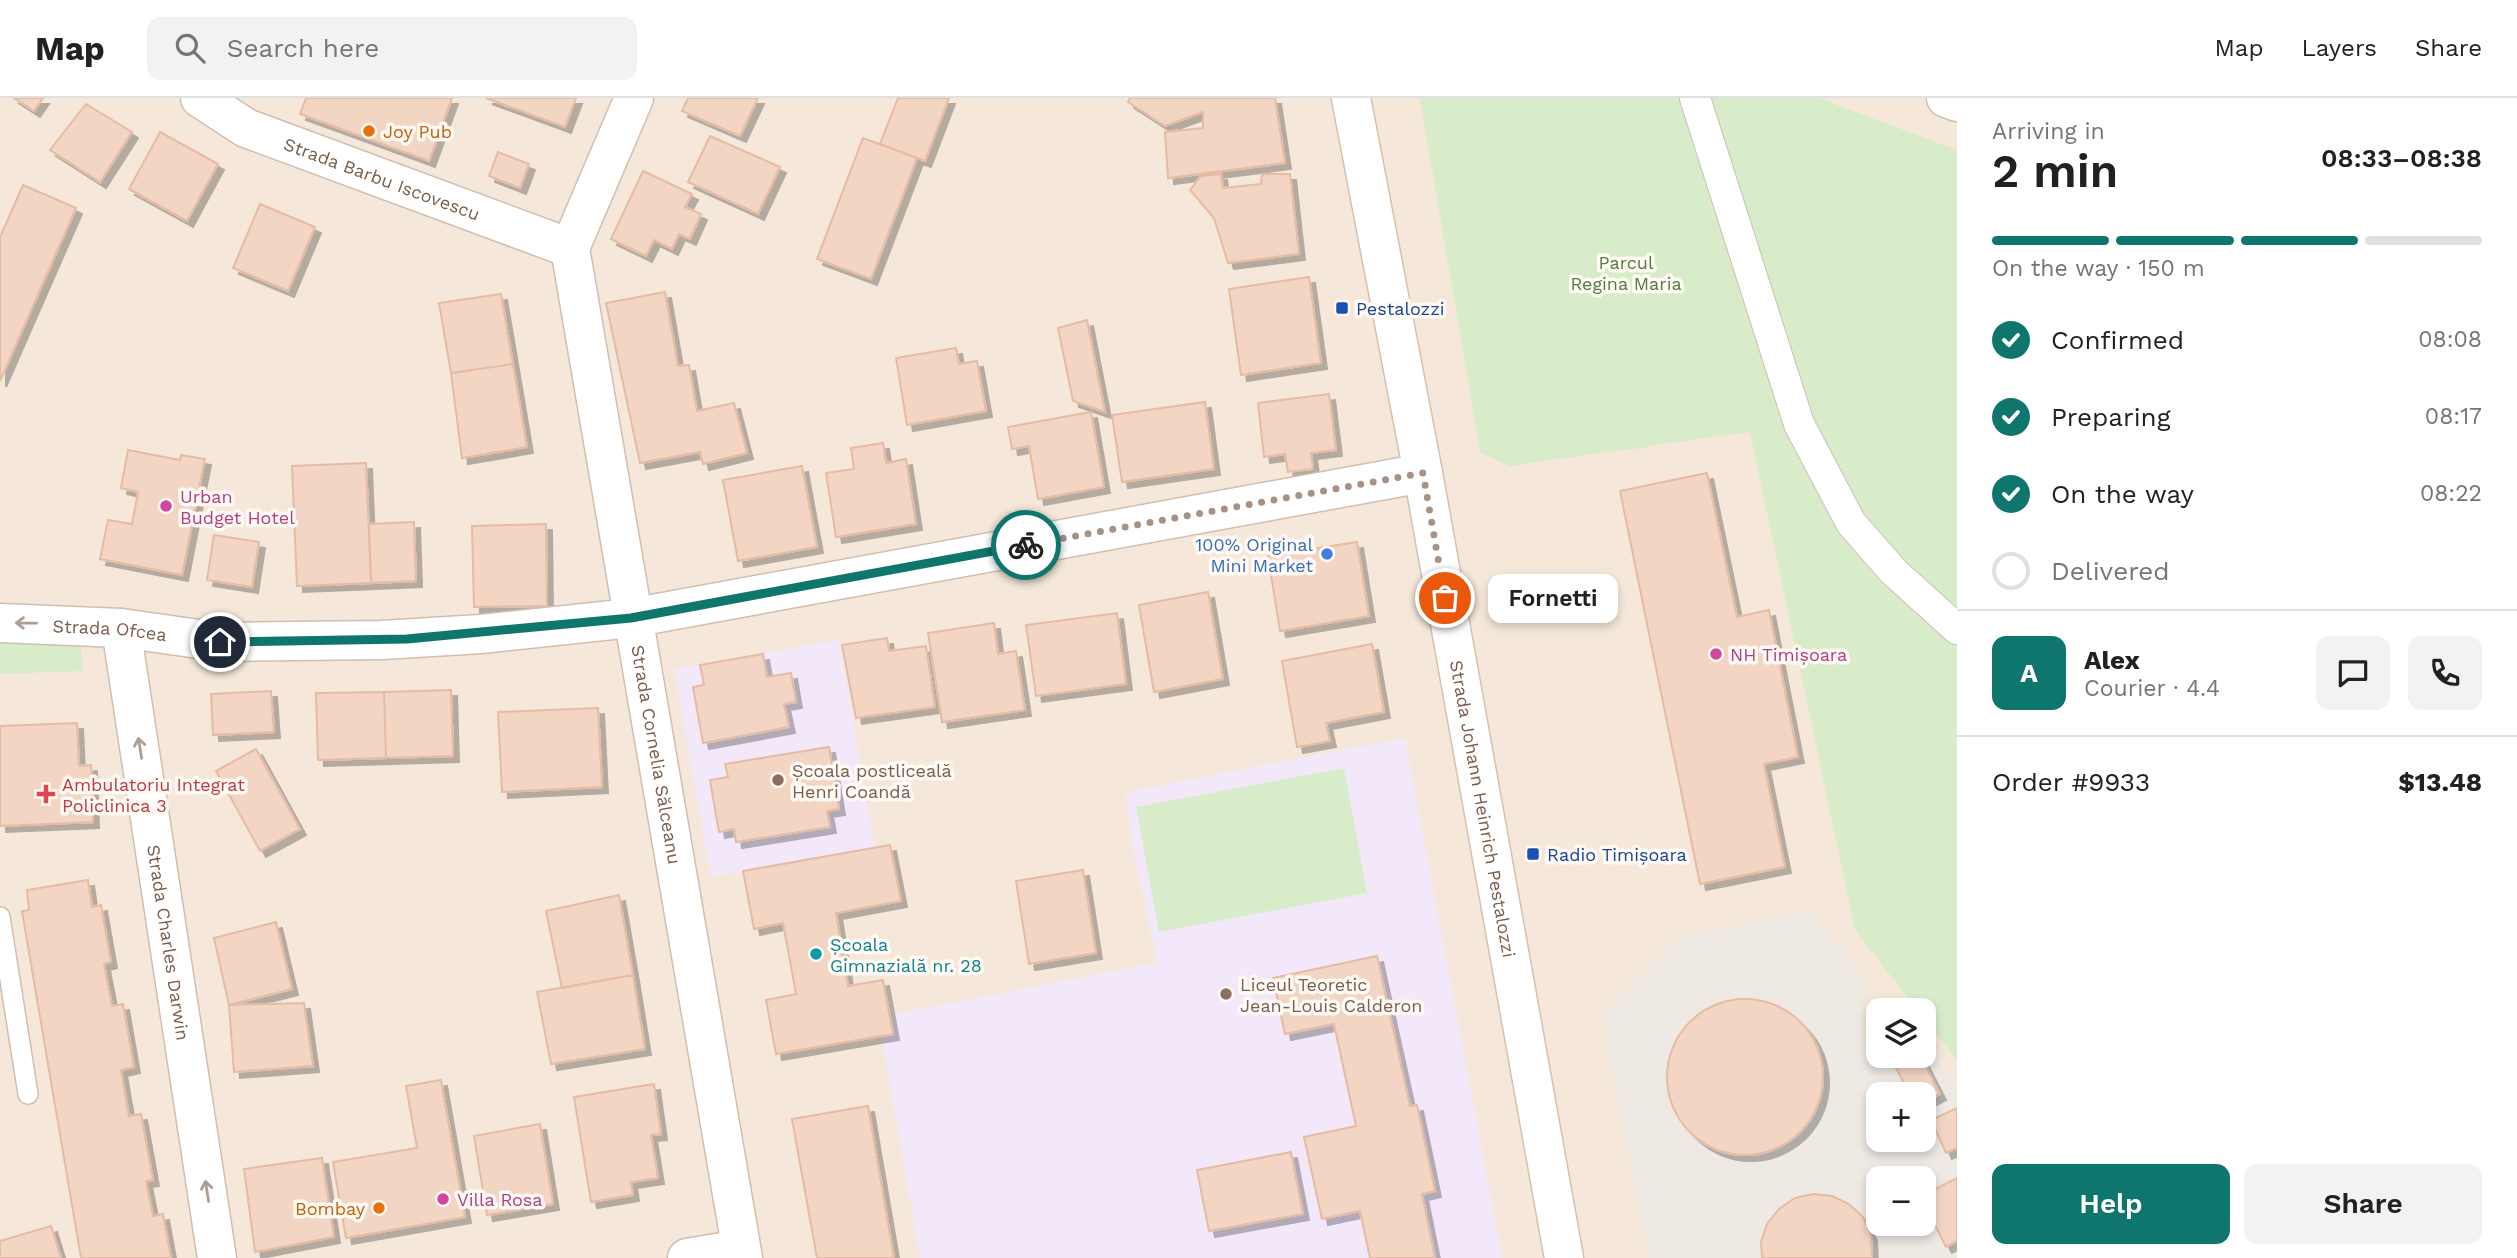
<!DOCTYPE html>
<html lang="en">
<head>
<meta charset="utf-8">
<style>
	body { margin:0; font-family:"Work Sans",sans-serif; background:#f2f2f2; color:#202124; height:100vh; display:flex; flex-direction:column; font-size:26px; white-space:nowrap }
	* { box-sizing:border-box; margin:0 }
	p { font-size:23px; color:#757577 }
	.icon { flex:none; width:38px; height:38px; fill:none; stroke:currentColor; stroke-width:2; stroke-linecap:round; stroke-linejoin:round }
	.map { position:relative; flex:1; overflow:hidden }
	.details { display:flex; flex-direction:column; background:#fff; width:560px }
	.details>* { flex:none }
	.fabs { position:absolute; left:1866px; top:900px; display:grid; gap:14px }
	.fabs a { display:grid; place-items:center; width:70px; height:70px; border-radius:14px; background:#fff; box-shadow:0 4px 10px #0003; font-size:35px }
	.pin { position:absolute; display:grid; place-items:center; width:60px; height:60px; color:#fff; margin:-30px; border:4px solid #fff; border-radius:50%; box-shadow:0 2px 7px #0007 }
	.courier { position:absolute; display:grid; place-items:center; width:70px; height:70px; margin:-35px; border:5px solid #0f766e; border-radius:50%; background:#fff; color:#222; box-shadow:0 2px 9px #0007 }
	.bubble { position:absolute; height:49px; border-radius:14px; background:#fff; box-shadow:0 4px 10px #0003; font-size:23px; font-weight:600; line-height:49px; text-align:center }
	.summary em { font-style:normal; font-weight:600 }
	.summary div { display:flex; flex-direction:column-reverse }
	.summary { display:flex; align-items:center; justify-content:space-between; height:119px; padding:0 35px }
	h1 { font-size:46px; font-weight:600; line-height:52px }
	.bar { display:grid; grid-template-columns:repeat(4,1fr); gap:10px 7px; align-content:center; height:84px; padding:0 35px }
	.bar i { height:9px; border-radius:5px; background:#e0e0e0 }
	.bar .current { background:#0f766e }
	.bar p { grid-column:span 4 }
	.line { display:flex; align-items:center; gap:18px; padding:0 35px; border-top:2px solid #e0e0e0 }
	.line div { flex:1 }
	.round { display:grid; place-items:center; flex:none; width:74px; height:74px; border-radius:14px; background:#f2f2f2 }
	ol { padding:0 35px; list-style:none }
	li { display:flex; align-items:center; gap:21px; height:77px }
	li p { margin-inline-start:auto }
	li .icon { padding:7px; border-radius:50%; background:#0f766e; color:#fff; stroke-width:4 }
	li:last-child { color:#757577 }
	li i { width:38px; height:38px; border:4px solid #e0e0e0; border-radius:50% }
	.button { display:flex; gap:14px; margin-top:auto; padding:14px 35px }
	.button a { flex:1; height:80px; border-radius:14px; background:#0f766e; color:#fff; font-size:28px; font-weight:600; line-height:80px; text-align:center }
	.button a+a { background:#f2f2f2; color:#202124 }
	header { display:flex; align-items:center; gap:42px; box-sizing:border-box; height:98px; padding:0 35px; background:#fff; border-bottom:2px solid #e0e0e0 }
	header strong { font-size:33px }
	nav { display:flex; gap:38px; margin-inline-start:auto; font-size:24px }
	.search { width:490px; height:63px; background:#f2f2f2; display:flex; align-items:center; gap:18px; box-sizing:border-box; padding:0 24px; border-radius:14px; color:#757577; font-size:26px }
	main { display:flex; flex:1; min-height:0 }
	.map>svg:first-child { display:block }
</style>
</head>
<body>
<header>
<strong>Map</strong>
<div class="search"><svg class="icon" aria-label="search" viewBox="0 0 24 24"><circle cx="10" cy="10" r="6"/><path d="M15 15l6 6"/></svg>Search here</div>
<nav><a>Map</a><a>Layers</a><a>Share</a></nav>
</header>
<main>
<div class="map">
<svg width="1957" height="1160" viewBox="0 0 1957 1160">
	<defs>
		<filter id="shadow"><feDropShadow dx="6" dy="6" stdDeviation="0" flood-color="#0004"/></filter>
	</defs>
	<rect width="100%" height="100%" fill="#fdf6ec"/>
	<path fill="#f5e8da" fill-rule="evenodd" d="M 0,0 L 1957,0 L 1957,1160 L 0,1160 ZM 1878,912 L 1923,912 L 1923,957 L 1878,957 ZM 1878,996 L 1923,996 L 1923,1041 L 1878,1041 ZM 1878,1080 L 1923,1080 L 1923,1125 L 1878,1125 Z"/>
	<path fill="#efe9e4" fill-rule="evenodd" d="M 1810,812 L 1864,879 L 1863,952 L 1878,945 L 1878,957 L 1923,957 L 1923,946 L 1957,984 L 1957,1160 L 1649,1160 L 1602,917 L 1675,841 ZM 1878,996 L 1923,996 L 1923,1041 L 1878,1041 ZM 1878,1080 L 1923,1080 L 1923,1125 L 1878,1125 Z"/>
	<path fill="#f3e8fa" d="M 839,542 L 875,750 L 711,779 L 674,571 Z
		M 1405,640 L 1502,1160 L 920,1160 L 878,919 L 1157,865 L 1131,740 L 1126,694 Z"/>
	<path fill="#d8ecc9" d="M 1420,0 L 1819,0 L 1957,52 L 1957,962 L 1923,919 L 1923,912 L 1917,912 L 1855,832 L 1750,334 L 1655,347 L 1637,352 L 1636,350 L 1509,368 L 1480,354 Z
		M 80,540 L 83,573 L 0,576 L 0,543 Z
		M 1344,670 L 1367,795 L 1159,834 L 1136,709 Z"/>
	<path fill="#f3d5c3" stroke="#e6bba3" stroke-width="2" filter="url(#shadow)" d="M 14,0 L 43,0 L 34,13 Z
		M 306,0 L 452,0 L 429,63 L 300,16 Z
		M 486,0 L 576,0 L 565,29 Z
		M 688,0 L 758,0 L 740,38 L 682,13 Z
		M 898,0 L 949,0 L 925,63 L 880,46 Z
		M 1130,0 L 1275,0 L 1285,65 L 1168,80 L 1165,34 L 1203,30 L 1203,14 L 1165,28 L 1128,4 Z
		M 86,6 L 132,34 L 100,84 L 50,52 Z
		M 160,34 L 218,66 L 187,123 L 129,91 Z
		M 710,38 L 780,69 L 758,116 L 688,84 Z
		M 863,40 L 917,60 L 871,181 L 817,161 Z
		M 498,54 L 529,66 L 520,90 L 489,78 Z
		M 643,73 L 692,96 L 685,109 L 701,116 L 690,141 L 679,136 L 672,151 L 654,142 L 646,158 L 611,141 Z
		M 1221,76 L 1223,90 L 1261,86 L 1262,76 L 1290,76 L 1299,156 L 1228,165 L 1214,120 L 1190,92 L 1201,78 Z
		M 23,87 L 76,110 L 0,283 L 0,139 Z
		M 260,106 L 315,129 L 288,193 L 233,170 Z
		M 1309,179 L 1321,265 L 1241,277 L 1229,191 Z
		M 665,194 L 678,268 L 689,267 L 697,313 L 734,305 L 747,355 L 703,366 L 700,354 L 640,365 L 606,205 Z
		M 501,196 L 513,266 L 451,275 L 439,205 Z
		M 1087,222 L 1105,314 L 1073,303 L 1058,230 Z
		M 956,250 L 959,266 L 977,263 L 986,313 L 907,327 L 896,260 Z
		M 513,266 L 527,349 L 462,360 L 451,275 Z
		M 1329,296 L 1336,352 L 1311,355 L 1313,371 L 1288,374 L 1285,356 L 1264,359 L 1258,305 Z
		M 1205,304 L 1214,371 L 1122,384 L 1112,317 Z
		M 1091,314 L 1104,389 L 1038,401 L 1029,348 L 1012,351 L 1008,329 Z
		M 883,345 L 886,365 L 906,361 L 916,426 L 836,439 L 826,375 L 854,371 L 851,350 Z
		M 128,352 L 180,362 L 181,357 L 205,361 L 182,477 L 100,461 L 108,422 L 132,426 L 138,394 L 121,390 Z
		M 366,365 L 371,485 L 297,488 L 292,368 Z
		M 802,368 L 817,449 L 738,463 L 723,382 Z
		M 1707,375 L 1737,519 L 1769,512 L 1798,659 L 1764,666 L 1785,769 L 1700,786 L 1620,393 Z
		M 414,424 L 416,483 L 371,485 L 369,426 Z
		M 546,426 L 547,508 L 474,509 L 472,428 Z
		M 214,437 L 259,444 L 252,489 L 207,482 Z
		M 1357,444 L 1369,518 L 1280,533 L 1268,458 Z
		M 1208,494 L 1223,581 L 1154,594 L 1139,507 Z
		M 1117,515 L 1126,586 L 1036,598 L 1026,527 Z
		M 994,525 L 998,556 L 1016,553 L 1025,612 L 942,624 L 928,535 Z
		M 887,540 L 889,553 L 926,548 L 935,609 L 856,620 L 842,547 Z
		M 1372,546 L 1384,614 L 1326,625 L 1330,643 L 1297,649 L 1282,563 Z
		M 763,556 L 767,579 L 791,575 L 796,604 L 784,606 L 789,629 L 703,645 L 693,589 L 704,587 L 700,567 Z
		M 451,592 L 453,658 L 386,660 L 384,594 Z
		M 271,593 L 274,634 L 213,637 L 211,596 Z
		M 384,594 L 386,660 L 318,662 L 316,595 Z
		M 598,610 L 602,689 L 502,694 L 498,614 Z
		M 77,625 L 79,668 L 91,667 L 93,724 L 0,728 L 0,628 Z
		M 829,649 L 839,711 L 827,713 L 830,729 L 736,744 L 734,731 L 719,734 L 710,682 L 728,679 L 725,666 Z
		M 256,651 L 300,731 L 260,753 L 216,673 Z
		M 890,747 L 901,803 L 836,815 L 848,888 L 883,882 L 893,936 L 776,956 L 766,902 L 796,896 L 783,825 L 754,831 L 743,773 Z
		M 1083,772 L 1096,855 L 1029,866 L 1016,783 Z
		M 88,782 L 92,809 L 101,807 L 111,864 L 104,866 L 112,908 L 123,906 L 134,969 L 121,972 L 129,1018 L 141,1016 L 153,1082 L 146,1083 L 153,1118 L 163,1116 L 171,1160 L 81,1160 L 22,813 L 29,812 L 27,792 Z
		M 619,797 L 633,877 L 562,890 L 546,813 Z
		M 276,824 L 292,891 L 229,907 L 214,840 Z
		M 1377,858 L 1410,1008 L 1417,1007 L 1435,1093 L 1422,1096 L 1435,1160 L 1370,1160 L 1360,1113 L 1322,1121 L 1304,1039 L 1356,1028 L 1334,926 L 1285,936 L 1273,880 Z
		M 633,877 L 645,951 L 551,966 L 537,894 Z
		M1667 979a78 78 0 1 1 156 0a78 78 0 1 1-156 0Z
		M 304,905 L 313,968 L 234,974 L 229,907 Z
		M 1889,957 L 1920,957 L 1940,996 L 1923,1005 L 1923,996 L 1910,996 Z
		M 441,982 L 465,1119 L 346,1140 L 333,1064 L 417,1050 L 406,988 Z
		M 654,986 L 661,1036 L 651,1037 L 658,1080 L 631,1084 L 633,1097 L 591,1104 L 574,999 Z
		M 868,1008 L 894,1160 L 817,1160 L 792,1021 Z
		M 1957,1010 L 1957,1050 L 1946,1055 L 1931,1022 Z
		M 540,1026 L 553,1106 L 487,1117 L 474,1038 Z
		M 1291,1054 L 1303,1116 L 1209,1133 L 1197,1072 Z
		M 322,1060 L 334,1139 L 255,1154 L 244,1071 Z
		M 1957,1080 L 1957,1143 L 1946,1149 L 1923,1104 L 1923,1097 Z
		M 1813,1096 L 1832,1098 L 1849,1106 L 1863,1119 L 1871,1137 L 1872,1160 L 1762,1160 L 1761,1144 L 1767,1126 L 1779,1111 L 1795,1100 Z
		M 51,1128 L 61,1160 L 0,1160 L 0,1143 Z"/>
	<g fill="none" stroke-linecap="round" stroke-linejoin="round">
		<g stroke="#d1beb0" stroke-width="22">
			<path id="service" d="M 0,819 L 28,996"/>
		</g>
		<g stroke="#d1beb0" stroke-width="32">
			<path id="pedestrian" d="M 1695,0 L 1799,326 L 1851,425 L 1894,474 L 1957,531"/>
		</g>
		<g stroke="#d1beb0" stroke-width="41">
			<g id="minor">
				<path id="s1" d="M 200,0 L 246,30 L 570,150"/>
				<path id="s2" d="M 634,0 L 570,150 L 743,1160"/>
				<path id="s3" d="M 0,525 L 121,530 L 220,544 L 382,542 L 481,536 L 631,520 L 1423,375"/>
				<path id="s4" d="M 121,530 L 217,1160"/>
				<path d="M 687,1160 L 741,1151"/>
			</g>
		</g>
		<g stroke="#d1beb0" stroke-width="41">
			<path id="tertiary" d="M 1946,0 L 1957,4"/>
		</g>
		<g stroke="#d6c0b0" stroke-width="41">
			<g id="secondary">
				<path id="s5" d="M 1351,0 L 1423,375 L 1564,1160"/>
			</g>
		</g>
		<use href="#service" stroke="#fff" stroke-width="19"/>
		<use href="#pedestrian" stroke="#fff" stroke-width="30"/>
		<use href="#minor" stroke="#fff" stroke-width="38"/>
		<use href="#tertiary" stroke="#fff" stroke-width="38"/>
		<use href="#secondary" stroke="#fff" stroke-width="38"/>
	</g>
	<defs><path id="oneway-shaft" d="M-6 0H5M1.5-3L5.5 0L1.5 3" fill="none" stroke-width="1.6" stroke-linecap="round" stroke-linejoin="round" transform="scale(1.75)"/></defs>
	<g stroke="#af9d94">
		<use href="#oneway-shaft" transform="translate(26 525) rotate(-179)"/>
		<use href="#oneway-shaft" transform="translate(140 650) rotate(-99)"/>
		<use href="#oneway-shaft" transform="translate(207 1093) rotate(-99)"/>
	</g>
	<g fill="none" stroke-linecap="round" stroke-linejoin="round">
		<path stroke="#a89285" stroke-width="7" stroke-dasharray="0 12.6" d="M 1026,447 L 1423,375 L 1445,500"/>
		<path stroke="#0f766e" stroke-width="9" d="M 220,544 L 407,541 L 631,520 L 1026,447"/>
	</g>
	<g fill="#e8710a" stroke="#fffaf3" stroke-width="2.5">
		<circle cx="369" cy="33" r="7"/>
		<circle cx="379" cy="1110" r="7"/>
	</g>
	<g fill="#1a4fb4" stroke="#fffaf3" stroke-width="2.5">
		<rect x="1335" y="203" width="14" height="14" rx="3.5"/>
		<rect x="1526" y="749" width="14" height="14" rx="3.5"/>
	</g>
	<g fill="#d1479c" stroke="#fffaf3" stroke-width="2.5">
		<circle cx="166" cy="408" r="7"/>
		<circle cx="1716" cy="556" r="7"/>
		<circle cx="443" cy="1101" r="7"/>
	</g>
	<circle fill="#3f7fe0" stroke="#fffaf3" stroke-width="2.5" cx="1327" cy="456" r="7"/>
	<g fill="#8d6e63" stroke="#fffaf3" stroke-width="2.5">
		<circle cx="778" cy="682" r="7"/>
		<circle cx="1226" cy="896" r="7"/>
	</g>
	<path fill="#e0444e" stroke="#fffaf3" stroke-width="2.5" d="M42.5 685.5h7v7h7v7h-7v7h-7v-7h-7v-7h7z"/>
	<circle fill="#0f9aa8" stroke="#fffaf3" stroke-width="2.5" cx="816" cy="856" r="7"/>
	<g text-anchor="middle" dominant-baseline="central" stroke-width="7" stroke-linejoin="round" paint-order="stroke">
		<g font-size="18" fill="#c56008" stroke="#fffaf3" text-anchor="start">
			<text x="383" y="33">Joy Pub</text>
			<text x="365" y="1110" text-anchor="end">Bombay</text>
		</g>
		<g font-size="18" fill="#7a5c4d" stroke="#fffaf3">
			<text stroke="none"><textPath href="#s1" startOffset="200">Strada Barbu Iscovescu</textPath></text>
			<text stroke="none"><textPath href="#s3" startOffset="110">Strada Ofcea</textPath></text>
			<text stroke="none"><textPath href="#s2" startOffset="677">Strada Cornelia Sălceanu</textPath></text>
			<text stroke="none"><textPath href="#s5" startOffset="723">Strada Johann Heinrich Pestalozzi</textPath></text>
			<text stroke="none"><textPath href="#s4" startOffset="318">Strada Charles Darwin</textPath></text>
		</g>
		<g font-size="18" fill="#537a41" stroke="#fffaf3">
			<text x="1626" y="164">Parcul<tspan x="1626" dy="21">Regina Maria</tspan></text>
		</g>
		<g font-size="18" fill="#164399" stroke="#fffaf3" text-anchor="start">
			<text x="1356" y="210">Pestalozzi</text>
			<text x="1547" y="756">Radio Timișoara</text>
		</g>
		<g font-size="18" fill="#b23c85" stroke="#fffaf3" text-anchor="start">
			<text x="180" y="398">Urban<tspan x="180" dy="21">Budget Hotel</tspan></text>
			<text x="1730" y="556">NH Timișoara</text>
			<text x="457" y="1101">Villa Rosa</text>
		</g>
		<g font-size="18" fill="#366cbe" stroke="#fffaf3" text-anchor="end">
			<text x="1313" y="446">100% Original<tspan x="1313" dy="21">Mini Market</tspan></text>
		</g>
		<g font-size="18" fill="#785e54" stroke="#fffaf3" text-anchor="start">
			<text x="792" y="672">Școala postliceală<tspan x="792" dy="21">Henri Coandă</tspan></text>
			<text x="1240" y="886">Liceul Teoretic<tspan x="1240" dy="21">Jean-Louis Calderon</tspan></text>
		</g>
		<g font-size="18" fill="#be3a42" stroke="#fffaf3" text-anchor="start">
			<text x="62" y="686">Ambulatoriu Integrat<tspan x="62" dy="21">Policlinica 3</tspan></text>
		</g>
		<g font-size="18" fill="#0d838f" stroke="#fffaf3" text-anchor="start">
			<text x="830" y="846">Școala<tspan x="830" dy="21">Gimnazială nr. 28</tspan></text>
		</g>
	</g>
</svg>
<div class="fabs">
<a><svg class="icon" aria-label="layers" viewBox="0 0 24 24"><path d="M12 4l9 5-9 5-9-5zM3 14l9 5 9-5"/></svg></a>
<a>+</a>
<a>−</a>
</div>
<div class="pin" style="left:1445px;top:500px;background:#ea580c"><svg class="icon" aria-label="bag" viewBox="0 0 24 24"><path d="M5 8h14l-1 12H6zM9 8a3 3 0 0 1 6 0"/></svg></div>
<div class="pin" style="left:220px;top:544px;background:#1f2937"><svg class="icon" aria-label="home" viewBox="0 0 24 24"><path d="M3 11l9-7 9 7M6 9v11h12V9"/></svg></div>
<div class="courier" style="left:1026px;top:447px"><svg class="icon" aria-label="bike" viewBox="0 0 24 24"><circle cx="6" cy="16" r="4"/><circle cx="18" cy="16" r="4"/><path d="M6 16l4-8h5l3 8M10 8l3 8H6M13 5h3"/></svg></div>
<div class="bubble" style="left:1488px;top:476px;width:130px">Fornetti</div>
</div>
<section class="details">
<div class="summary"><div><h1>2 min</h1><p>Arriving in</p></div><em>08:33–08:38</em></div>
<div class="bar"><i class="current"></i><i class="current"></i><i class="current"></i><i></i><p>On the way · 150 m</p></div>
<ol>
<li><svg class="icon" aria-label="check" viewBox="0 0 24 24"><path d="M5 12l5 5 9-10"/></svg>Confirmed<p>08:08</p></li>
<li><svg class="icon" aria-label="check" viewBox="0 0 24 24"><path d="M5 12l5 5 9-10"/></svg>Preparing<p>08:17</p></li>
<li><svg class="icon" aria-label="check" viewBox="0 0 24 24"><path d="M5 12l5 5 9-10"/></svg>On the way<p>08:22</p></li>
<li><i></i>Delivered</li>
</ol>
<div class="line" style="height:126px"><b class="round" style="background:#0f766e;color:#fff">A</b><div><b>Alex</b><p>Courier · 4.4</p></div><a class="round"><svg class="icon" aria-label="chat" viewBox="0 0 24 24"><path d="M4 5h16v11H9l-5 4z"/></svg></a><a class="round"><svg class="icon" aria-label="phone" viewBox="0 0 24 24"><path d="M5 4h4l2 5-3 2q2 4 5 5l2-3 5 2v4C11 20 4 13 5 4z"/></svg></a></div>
<div class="line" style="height:91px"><div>Order #9933</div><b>$13.48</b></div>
<div class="button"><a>Help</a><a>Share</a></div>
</section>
</main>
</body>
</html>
